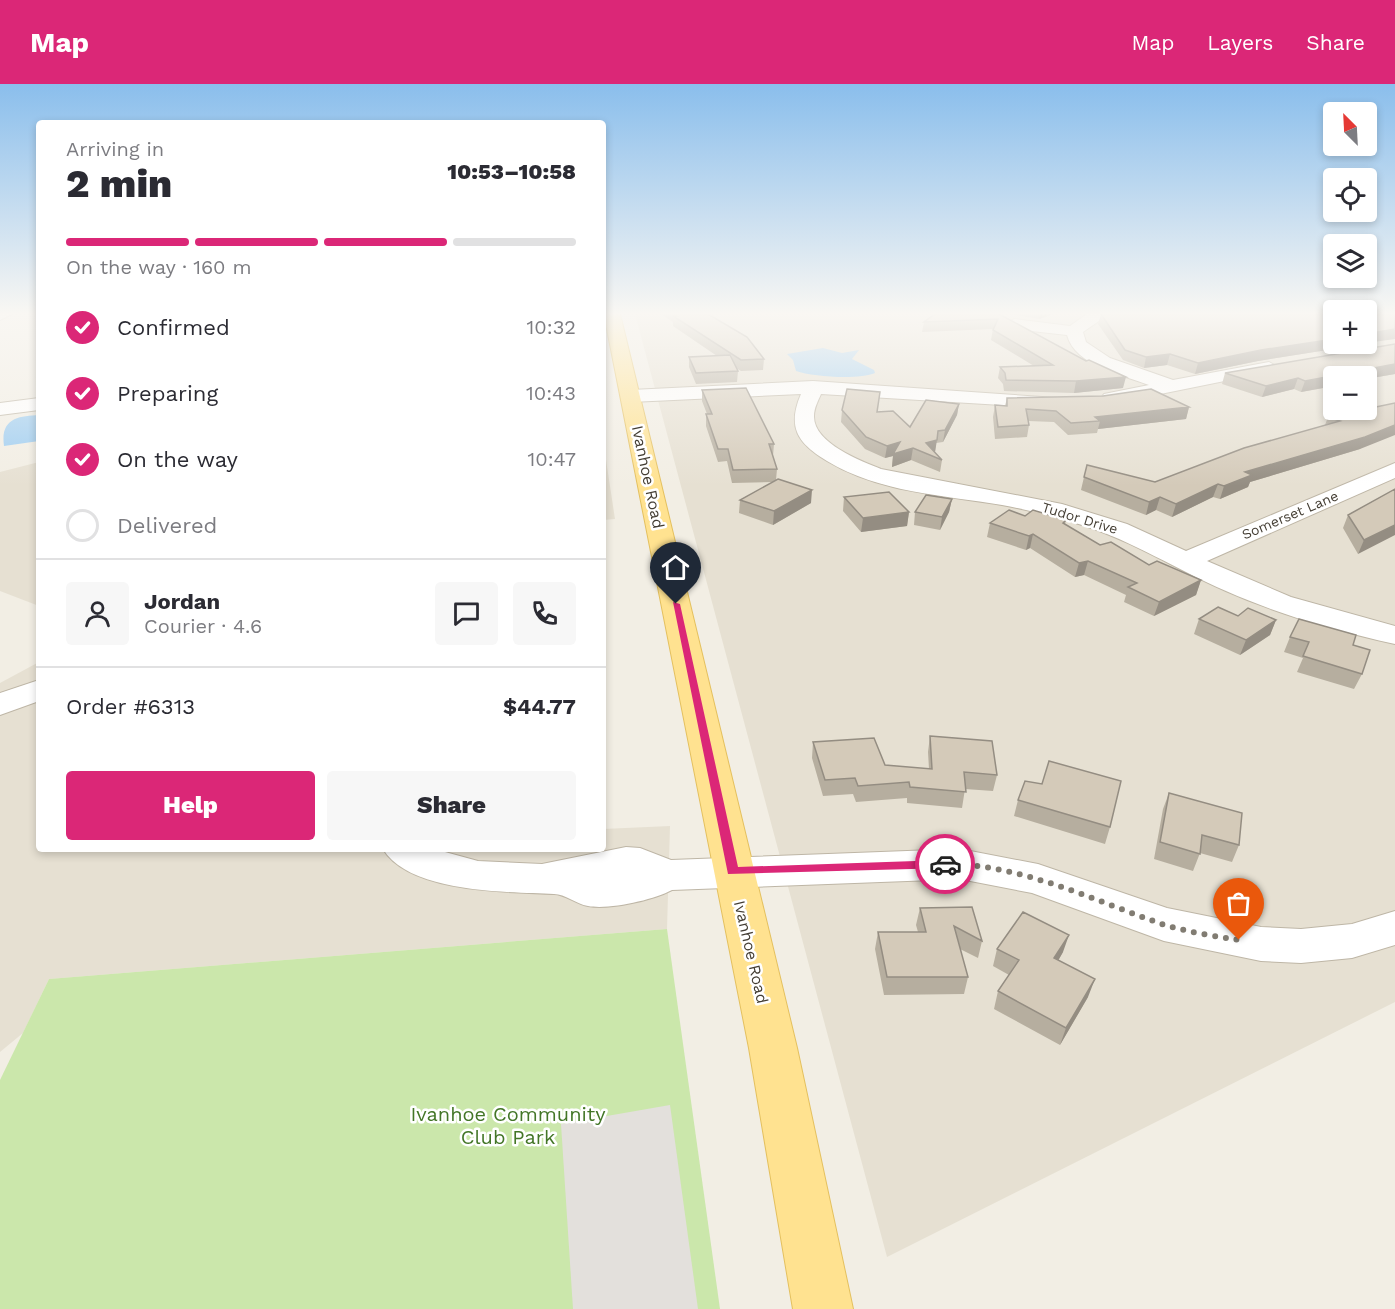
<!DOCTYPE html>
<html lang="en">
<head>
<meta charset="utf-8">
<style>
	body { margin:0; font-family:"Work Sans",sans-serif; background:#f7f7f7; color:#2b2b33; height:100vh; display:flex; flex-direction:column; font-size:22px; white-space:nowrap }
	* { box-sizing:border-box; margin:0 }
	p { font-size:20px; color:#7c7c81 }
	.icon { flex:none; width:33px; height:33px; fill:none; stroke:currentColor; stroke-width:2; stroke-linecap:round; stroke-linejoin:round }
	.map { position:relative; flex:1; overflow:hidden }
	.details { position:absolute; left:36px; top:36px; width:570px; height:732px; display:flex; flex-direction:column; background:#fff; border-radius:6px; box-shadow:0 3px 9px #0003 }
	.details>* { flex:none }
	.needle { width:39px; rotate:336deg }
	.controls { position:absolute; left:1323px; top:18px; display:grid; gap:12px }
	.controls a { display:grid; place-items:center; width:54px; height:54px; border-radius:6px; background:#fff; box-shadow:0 3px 9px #0003; font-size:30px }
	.pin { position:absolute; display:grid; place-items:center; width:51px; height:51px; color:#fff; margin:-62px -26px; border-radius:50% 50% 50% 0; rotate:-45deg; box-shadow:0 0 6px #0007 }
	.pin .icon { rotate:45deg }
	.courier { position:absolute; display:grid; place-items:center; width:60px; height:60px; margin:-30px; border:4px solid #db2777; border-radius:50%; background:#fff; color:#222; box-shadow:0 2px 8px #0007 }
	.head em { font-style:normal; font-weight:800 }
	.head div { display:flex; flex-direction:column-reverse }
	.head { display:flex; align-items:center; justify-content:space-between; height:102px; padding:0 30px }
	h1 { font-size:39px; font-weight:800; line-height:45px }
	.bar { display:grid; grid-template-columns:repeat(4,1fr); gap:9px 6px; align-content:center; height:72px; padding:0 30px }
	.bar i { height:8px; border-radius:4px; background:#e1e1e2 }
	.bar .selected { background:#db2777 }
	.bar p { grid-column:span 4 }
	.line { display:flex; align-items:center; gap:15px; padding:0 30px; border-top:2px solid #e1e1e2 }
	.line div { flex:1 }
	.round { display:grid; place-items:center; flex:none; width:63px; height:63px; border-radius:6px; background:#f7f7f7 }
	ol { padding:0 30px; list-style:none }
	li { display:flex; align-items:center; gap:18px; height:66px }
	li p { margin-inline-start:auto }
	li .icon { padding:6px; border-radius:50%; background:#db2777; color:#fff; stroke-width:4 }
	li:last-child { color:#7c7c81 }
	li i { width:33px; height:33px; border:3px solid #e1e1e2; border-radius:50% }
	.primary-button { display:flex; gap:12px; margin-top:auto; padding:12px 30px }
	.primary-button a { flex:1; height:69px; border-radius:6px; background:#db2777; color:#fff; font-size:24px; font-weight:800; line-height:69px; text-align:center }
	.primary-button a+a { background:#f7f7f7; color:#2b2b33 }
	header { display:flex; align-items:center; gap:36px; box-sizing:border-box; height:84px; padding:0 30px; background:#db2777; color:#fff }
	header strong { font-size:28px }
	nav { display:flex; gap:33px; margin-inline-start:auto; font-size:21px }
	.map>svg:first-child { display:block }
</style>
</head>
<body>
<header>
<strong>Map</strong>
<nav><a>Map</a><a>Layers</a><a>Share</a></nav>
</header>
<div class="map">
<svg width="1395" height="1225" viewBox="0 0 1395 1225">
	<rect width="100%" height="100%" fill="#f2eee4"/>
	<path fill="#e6e0d2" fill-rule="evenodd" d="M 635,230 L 1333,230 L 1334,260 L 1366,260 L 1367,230 L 1395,230 L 1395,918 L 887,1173 ZM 1334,292 L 1366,292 L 1366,326 L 1334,326 Z
		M 603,356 L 615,435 L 603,436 Z
		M 39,378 L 39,522 L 0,507 L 0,388 Z
		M 39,578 L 39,765 L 603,765 L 603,745 L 670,742 L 667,845 L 49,895 L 23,949 L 0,968 L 0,599 Z"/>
	<path fill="#cbe7ab" d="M 667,845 L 720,1225 L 0,1225 L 0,996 L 49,895 Z"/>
	<path fill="#e3e0dc" d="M 670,1021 L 698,1225 L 573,1225 L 561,1040 Z"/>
	<path fill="#9ecdf1" d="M 823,264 L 842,269 L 859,266 L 852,275 L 874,286 L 875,289 C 859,296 813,293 796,287 L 793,276 L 787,270 Z
		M 39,331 L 39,357 L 4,362 C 0,334 19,332 39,331 Z"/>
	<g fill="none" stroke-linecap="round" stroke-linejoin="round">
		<g stroke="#beb6a6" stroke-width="2">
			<path id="minor" d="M 0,230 L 12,230 L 0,236 Z
				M 1087,230 L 1109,230 L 1083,248 L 1086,258 L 1110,274 L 1173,296 L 1269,278 L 1278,283 L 1269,288 L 1111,320 L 1104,318 L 1101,314 L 1104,310 L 1149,301 C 1123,291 1075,282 1067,251 L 1014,245 L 1006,240 L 1014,235 L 1070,242 Z
				M 813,297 L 1057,314 L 1060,318 L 1057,322 L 1050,324 L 821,310 C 818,317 814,324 814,332 C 813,359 861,377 881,385 L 1062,420 L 1127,440 L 1186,467 L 1395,379 L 1395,394 L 1207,477 L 1291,513 L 1395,542 L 1395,560 C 1337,547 1280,531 1226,507 C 1177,486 1133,457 1082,441 C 1056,433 1029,426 1002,421 C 943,411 880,409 827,377 C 797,359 787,343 801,310 L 631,318 L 621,312 L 631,306 Z
				M 39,314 L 39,326 L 0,331 L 0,319 Z
				M 39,596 L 39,617 L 0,631 L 0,609 Z
				M 626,763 L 640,764 L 671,776 L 960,765 L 1038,780 L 1167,824 L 1261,843 L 1301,845 L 1352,840 L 1395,827 L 1395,861 L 1352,874 L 1301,879 L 1261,877 L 1164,857 L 1032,809 L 960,795 L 672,806 C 653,816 609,826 588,822 C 576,820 565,810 554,810 C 509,808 409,809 383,765 L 434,765 L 478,777 L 542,780 Z"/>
		</g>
		<g stroke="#e4c05f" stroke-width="2">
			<path id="major" d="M 604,230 L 620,230 L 797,964 L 853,1225 L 793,1225 L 749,964 Z"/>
		</g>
		<use href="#minor" fill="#fff" fill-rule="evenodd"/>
		<use href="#major" fill="#ffe290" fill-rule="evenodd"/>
	</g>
	<path fill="#b6ae9f" d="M 661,230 L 708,230 L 764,275 L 763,286 L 741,287 L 736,284 L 738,287 L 737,298 L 696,300 L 689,283 L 689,273 L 717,272 L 673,242 L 673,238 Z
		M 999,230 L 1123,304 L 1074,309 L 1004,307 L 1003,300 L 998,294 L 1000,283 L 1034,282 L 991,256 L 993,245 L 922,248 L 924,238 Z
		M 1011,230 L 1053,230 L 1039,235 Z
		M 1101,230 L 1334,260 L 1365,260 L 1258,277 L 1195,290 L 1167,281 L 1144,284 L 1123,276 L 1098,240 Z
		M 1395,260 L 1395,290 L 1366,295 L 1334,292 L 1334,302 L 1301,308 L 1294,305 L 1262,313 L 1222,300 L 1225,289 Z
		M 702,306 L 774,360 L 773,372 L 777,385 L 776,396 L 811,419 L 773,441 L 739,429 L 740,416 L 773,398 L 732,399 L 727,377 L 718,378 L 706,342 L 706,330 L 707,330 L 702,317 Z
		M 1007,314 L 1189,323 L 1186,335 L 1098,345 L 1097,349 L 1068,351 L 1054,338 L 1028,337 L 1029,341 L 1027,353 L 995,355 L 993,333 L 995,321 L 1005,322 Z
		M 1395,319 L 1360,365 L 1250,398 L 1248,403 L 1220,415 L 1213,413 L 1172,433 L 1156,426 L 1146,431 L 1081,406 L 1084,393 L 1155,398 L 1325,341 L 1328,333 Z
		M 959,320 L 957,331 L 943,358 L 936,359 L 935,368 L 942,376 L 940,388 L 911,376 L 892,383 L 893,372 L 885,374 L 865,365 L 841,338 L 842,326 L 877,328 L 910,343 Z
		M 1395,405 L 1358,470 L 1343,444 L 1348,431 Z
		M 844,413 L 909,428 L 907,442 L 861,448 L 843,427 Z
		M 952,415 L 949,428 L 940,446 L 914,441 L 915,428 Z
		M 1025,432 L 1066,436 L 1065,440 L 1100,461 L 1149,481 L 1201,496 L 1196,511 L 1154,532 L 1124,518 L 1126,511 L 1084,491 L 1075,493 L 1030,464 L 1026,466 L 987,453 L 990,439 Z
		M 1199,535 L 1276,536 L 1270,551 L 1240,571 L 1194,550 Z
		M 1290,553 L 1353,561 L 1362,590 L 1354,605 L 1297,588 L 1303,574 L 1284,568 Z
		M 930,652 L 997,691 L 993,707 L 965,705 L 962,724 L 907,719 L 907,714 L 856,718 L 853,710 L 823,712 L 812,674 L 813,658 L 885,681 L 929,685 L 928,668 Z
		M 1169,709 L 1239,761 L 1232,778 L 1200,769 L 1193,787 L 1154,775 L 1163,725 Z
		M 1018,716 L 1110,743 L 1105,760 L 1014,732 Z
		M 920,824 L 982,857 L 978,874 L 960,865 L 968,893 L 964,910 L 884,911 L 875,865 L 878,848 L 918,848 L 916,841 Z
		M 997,865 L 1063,868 L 1058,877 L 1088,913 L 1060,961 L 994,925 L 998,907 L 1009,891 L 993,882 Z"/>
	<path fill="#948d82" d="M 1040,230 L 1053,230 L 1039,235 Z
		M 1395,245 L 1395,255 L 1366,259 L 1366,250 Z
		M 1334,255 L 1334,260 L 1365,260 L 1258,277 L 1195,290 L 1198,279 L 1261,266 Z
		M 1170,270 L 1167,281 L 1144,284 L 1146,273 Z
		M 1395,280 L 1395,290 L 1366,295 L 1366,292 L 1334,292 L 1334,302 L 1301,308 L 1305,297 Z
		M 1126,293 L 1123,304 L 1074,309 L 1076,297 Z
		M 1298,294 L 1294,305 L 1262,313 L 1266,302 Z
		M 959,320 L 957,331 L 943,358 L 945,346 Z
		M 1189,323 L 1186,335 L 1098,345 L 1100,337 L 1095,333 Z
		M 1395,341 L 1395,351 L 1360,365 L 1250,398 L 1248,403 L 1220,415 L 1224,402 L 1245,388 Z
		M 937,356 L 935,368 L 926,359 Z
		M 900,358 L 913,364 L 911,376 L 892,383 L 893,372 L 885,374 L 887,362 Z
		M 1218,400 L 1213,413 L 1172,433 L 1176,420 Z
		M 812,406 L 811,419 L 773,441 L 774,427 Z
		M 1160,413 L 1156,426 L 1146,431 L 1149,418 Z
		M 952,415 L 949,428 L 940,446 L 942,433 Z
		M 909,428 L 907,442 L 861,448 L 863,434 Z
		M 1395,441 L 1395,451 L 1358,470 L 1364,456 Z
		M 1033,450 L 1030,464 L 1026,466 L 1029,452 Z
		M 1088,477 L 1084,491 L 1075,493 L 1079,479 Z
		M 1201,496 L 1196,511 L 1154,532 L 1159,518 Z
		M 1276,536 L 1270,551 L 1240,571 L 1246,556 Z
		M 1069,851 L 1063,868 L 1049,892 L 1054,874 Z
		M 1095,895 L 1088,913 L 1060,961 L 1066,944 Z"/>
	<path fill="#d4cab9" stroke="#948d82" stroke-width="1.5" d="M 675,230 L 708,230 L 747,253 L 764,275 L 741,276 L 673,232 L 677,232 Z
		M 935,230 L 999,230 L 1086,277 L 1089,276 L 1126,293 L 1076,297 L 1006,296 L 1005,289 L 1000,283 L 1053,281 L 993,246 L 998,235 L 924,238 Z
		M 1101,230 L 1334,230 L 1334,255 L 1261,266 L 1198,279 L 1170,270 L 1146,273 L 1125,266 Z
		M 1366,230 L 1395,230 L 1395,245 L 1366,250 Z
		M 1395,260 L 1395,280 L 1305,297 L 1298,294 L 1266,302 L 1225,289 Z
		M 730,271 L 738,287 L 696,289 L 689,273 Z
		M 746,304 L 774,360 L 769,360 L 777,385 L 733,386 L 728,365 L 718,365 L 706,330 L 712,330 L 702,306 Z
		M 847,305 L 880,308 L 877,328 L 893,327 L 910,343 L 926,316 L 959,320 L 945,346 L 938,347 L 937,356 L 926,359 L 942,376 L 913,364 L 893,370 L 900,358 L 887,362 L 866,353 L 842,326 Z
		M 1151,305 L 1189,323 L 1095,333 L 1100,337 L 1071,339 L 1056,327 L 1026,325 L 1029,341 L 998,343 L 995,321 L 1007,322 L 1007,314 L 1103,312 Z
		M 1395,319 L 1395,341 L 1365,353 L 1245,388 L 1252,391 L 1224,402 L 1218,400 L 1176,420 L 1160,413 L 1149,418 L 1084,393 L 1087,381 L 1155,398 L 1244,364 L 1340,337 L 1328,333 Z
		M 778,395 L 812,406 L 774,427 L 740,416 Z
		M 1395,405 L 1395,441 L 1364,456 L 1348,431 Z
		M 889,408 L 909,428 L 863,434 L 844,413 Z
		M 926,411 L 952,415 L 942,433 L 915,428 Z
		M 1009,426 L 1025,432 L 1033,426 L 1066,436 L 1063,439 L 1100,461 L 1111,458 L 1149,481 L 1157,477 L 1201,496 L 1159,518 L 1128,503 L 1137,499 L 1088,477 L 1079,479 L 1033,450 L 1029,452 L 990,439 Z
		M 1218,523 L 1238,532 L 1248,524 L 1276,536 L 1246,556 L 1199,535 Z
		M 1299,535 L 1356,551 L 1353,561 L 1370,566 L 1362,590 L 1303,572 L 1309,558 L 1290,553 Z
		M 930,652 L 992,657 L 997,691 L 964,688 L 966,708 L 910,703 L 909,698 L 858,702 L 855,694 L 825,696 L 813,658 L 874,654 L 885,681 L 932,685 Z
		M 1049,677 L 1121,697 L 1110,743 L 1018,716 L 1025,697 L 1042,700 Z
		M 1169,709 L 1242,729 L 1239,761 L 1202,751 L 1200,770 L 1160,758 Z
		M 972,823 L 982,857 L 954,842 L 968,893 L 887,893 L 878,848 L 926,848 L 920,824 Z
		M 1023,828 L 1069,851 L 1054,874 L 1095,895 L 1066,944 L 998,907 L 1019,876 L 997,865 Z"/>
	<linearGradient id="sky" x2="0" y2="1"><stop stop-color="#8abeec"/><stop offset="0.57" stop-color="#f9f7f3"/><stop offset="1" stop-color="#f9f7f3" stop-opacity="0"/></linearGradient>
	<rect width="1395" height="402" fill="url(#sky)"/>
	<path fill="#db2777" d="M 673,518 L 680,520 L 738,783 L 945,776 L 951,780 L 949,784 L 728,790 Z"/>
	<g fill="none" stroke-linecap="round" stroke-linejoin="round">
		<path stroke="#817c72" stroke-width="6" stroke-dasharray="0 10.8" d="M 945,780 C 1021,780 1092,816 1162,840 C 1187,848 1214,852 1239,856"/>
	</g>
	<g text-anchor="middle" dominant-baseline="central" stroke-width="5" stroke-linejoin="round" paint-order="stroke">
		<g font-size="14" fill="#443e34" stroke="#fff">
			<text transform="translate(1290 431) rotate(-23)">Somerset Lane</text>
			<text transform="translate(1080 434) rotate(17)">Tudor Drive</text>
		</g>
		<g font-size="16" fill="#443e34" stroke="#fff">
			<text transform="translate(648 393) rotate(78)">Ivanhoe Road</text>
			<text transform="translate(751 868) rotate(77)">Ivanhoe Road</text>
		</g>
		<g font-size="20" fill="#437627" stroke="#fff">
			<text x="508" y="1030">Ivanhoe Community<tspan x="508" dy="23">Club Park</tspan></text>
		</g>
	</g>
</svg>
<div class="controls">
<a><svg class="needle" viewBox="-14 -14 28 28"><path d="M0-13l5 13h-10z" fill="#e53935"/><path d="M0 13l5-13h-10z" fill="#7c7c81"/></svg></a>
<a><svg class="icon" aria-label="locate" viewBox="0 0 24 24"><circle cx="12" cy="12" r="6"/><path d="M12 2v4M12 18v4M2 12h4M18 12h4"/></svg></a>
<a><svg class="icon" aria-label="layers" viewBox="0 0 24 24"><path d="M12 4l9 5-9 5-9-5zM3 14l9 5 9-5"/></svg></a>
<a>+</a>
<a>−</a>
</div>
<div class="pin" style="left:1239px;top:856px;background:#ea580c"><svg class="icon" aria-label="bag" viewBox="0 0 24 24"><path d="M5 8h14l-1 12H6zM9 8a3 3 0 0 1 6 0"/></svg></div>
<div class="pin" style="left:676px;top:520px;background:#1f2937"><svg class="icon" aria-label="home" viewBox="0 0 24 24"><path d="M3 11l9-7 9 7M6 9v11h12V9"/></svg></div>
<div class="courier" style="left:945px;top:780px"><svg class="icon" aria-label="car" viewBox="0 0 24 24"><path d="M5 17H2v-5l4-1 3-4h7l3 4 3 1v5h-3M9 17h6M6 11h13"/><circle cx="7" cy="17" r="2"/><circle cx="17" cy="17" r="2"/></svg></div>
<section class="details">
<div class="head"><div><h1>2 min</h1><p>Arriving in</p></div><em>10:53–10:58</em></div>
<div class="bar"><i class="selected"></i><i class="selected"></i><i class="selected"></i><i></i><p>On the way · 160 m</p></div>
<ol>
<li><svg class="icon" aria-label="check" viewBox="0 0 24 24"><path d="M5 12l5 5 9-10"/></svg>Confirmed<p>10:32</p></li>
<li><svg class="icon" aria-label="check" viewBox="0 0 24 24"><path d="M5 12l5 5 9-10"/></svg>Preparing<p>10:43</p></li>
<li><svg class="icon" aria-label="check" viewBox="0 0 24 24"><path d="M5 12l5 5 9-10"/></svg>On the way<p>10:47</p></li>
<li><i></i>Delivered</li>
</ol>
<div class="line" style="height:108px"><a class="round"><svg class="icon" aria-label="person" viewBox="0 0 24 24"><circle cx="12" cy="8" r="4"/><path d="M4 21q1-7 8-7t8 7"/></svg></a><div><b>Jordan</b><p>Courier · 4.6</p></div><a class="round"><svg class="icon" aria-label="chat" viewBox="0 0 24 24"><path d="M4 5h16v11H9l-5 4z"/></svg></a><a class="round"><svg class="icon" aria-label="phone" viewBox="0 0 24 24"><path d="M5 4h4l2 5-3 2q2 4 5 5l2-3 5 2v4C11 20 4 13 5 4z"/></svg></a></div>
<div class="line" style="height:78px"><div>Order #6313</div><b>$44.77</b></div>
<div class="primary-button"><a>Help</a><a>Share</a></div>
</section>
</div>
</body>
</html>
